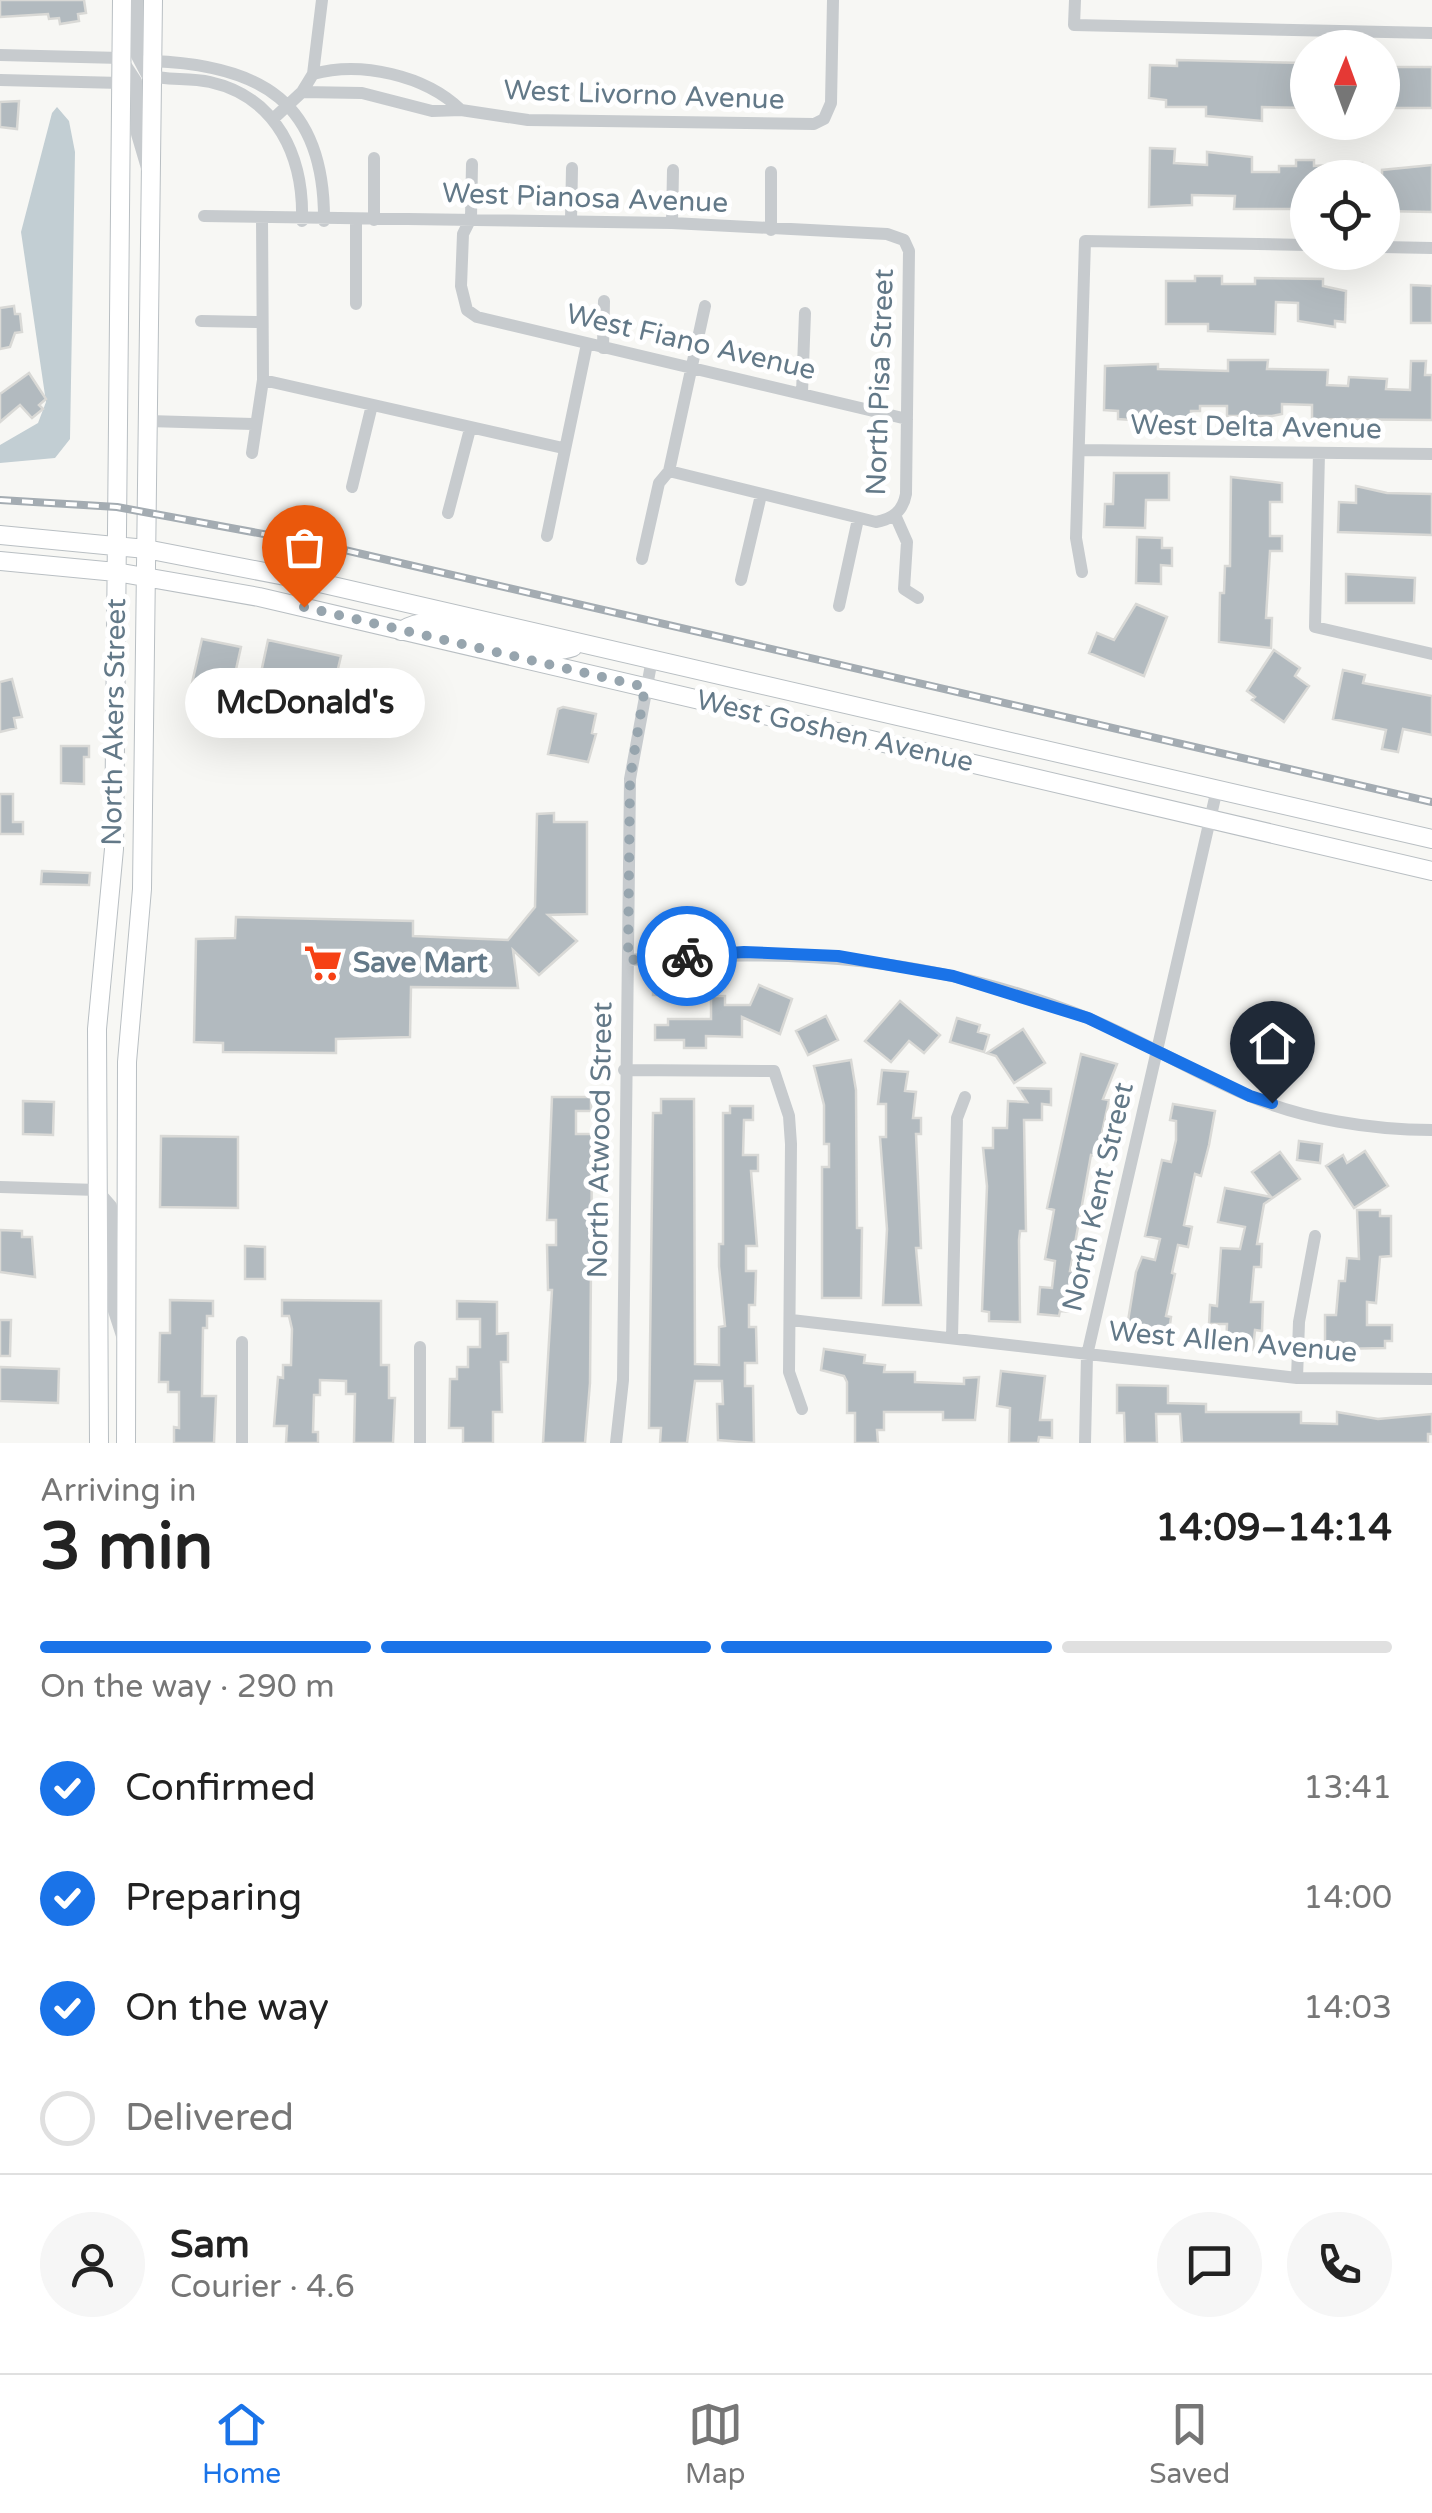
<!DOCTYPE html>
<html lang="en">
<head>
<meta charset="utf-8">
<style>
	body { margin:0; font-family:"Varela Round",sans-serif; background:#f6f6f6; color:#222; height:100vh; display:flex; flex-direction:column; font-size:38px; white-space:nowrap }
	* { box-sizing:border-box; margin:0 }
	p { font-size:32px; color:#767676 }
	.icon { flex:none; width:55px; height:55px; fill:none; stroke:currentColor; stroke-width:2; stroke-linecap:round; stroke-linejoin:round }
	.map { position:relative; height:1443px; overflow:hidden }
	.drawer { display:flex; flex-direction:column; background:#fff; flex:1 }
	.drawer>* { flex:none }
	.needle { width:65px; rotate:1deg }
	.fabs { position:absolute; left:1290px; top:30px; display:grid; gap:20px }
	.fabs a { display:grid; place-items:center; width:110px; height:110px; border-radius:50%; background:#fff; box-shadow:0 10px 40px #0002; font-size:50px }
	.pin { position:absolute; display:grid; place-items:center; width:85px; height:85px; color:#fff; margin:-102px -42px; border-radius:50% 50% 50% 0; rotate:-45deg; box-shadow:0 0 10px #0007 }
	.pin .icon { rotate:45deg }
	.courier { position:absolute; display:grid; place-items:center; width:100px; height:100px; margin:-50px; border:8px solid #1a73e8; border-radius:50%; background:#fff; color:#222; box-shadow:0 2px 12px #0007 }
	.bubble { position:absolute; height:70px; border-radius:35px; background:#fff; box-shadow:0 10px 40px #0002; font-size:32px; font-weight:700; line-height:70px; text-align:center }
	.head em { font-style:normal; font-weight:700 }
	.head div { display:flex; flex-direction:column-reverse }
	.head { display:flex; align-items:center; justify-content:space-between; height:170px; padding:0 40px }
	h1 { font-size:65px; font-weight:700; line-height:75px }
	.bar { display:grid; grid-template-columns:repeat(4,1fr); gap:15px 10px; align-content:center; height:120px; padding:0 40px }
	.bar i { height:12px; border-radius:8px; background:#e0e0e0 }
	.bar .selected { background:#1a73e8 }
	.bar p { grid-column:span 4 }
	.line { display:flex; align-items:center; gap:25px; padding:0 40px; border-top:2px solid #e0e0e0 }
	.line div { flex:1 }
	.round { display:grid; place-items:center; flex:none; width:105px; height:105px; border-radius:52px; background:#f6f6f6 }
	ol { padding:0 40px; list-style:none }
	li { display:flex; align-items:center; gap:30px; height:110px }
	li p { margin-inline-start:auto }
	li .icon { padding:10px; border-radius:50%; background:#1a73e8; color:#fff; stroke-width:4 }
	li:last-child { color:#767676 }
	li i { width:55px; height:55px; border:5px solid #e0e0e0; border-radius:50% }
	.tab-bar { display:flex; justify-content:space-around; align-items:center; height:140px; border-top:2px solid #e0e0e0; background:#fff; font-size:28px; color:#767676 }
	.tab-bar a { display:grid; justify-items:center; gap:5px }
	.tab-bar .selected { color:#1a73e8 }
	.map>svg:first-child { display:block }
</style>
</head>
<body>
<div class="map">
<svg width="1432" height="1443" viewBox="0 0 1432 1443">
	<rect width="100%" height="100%" fill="#f7f7f4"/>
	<path fill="#c2ced3" d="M 57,107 L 69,121 L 75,152 L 70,439 L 55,458 L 0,463 L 0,445 L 38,423 L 46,402 L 21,232 L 52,113 Z"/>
	<path fill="#b2babf" stroke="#d9d9d6" stroke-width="2.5" d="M 0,0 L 84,0 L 86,13 L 78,14 L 79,21 L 60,24 L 59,18 L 49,19 L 48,14 L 0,17 Z
		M 1177,60 L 1303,63 L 1303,69 L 1308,69 L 1308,108 L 1262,107 L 1262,121 L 1206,116 L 1206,107 L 1166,107 L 1166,100 L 1149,98 L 1150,65 L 1177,66 Z
		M 1388,67 L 1432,67 L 1432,108 L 1388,108 Z
		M 19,101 L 17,129 L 0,127 L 0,102 Z
		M 1150,148 L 1175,149 L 1174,163 L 1207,165 L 1207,152 L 1252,157 L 1252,172 L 1279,172 L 1279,166 L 1296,166 L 1296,160 L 1314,160 L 1314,166 L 1362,163 L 1361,178 L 1308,178 L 1308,198 L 1298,198 L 1298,209 L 1234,209 L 1235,196 L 1192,195 L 1192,205 L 1149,207 Z
		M 1432,165 L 1432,212 L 1382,211 L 1382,170 Z
		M 1195,276 L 1222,276 L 1222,284 L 1255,284 L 1255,278 L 1323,279 L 1323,286 L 1346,291 L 1345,322 L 1335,321 L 1335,327 L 1298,321 L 1298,303 L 1276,302 L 1275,334 L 1208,331 L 1208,324 L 1166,324 L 1166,281 L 1195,281 Z
		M 1411,285 L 1432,286 L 1432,323 L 1411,323 Z
		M 14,306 L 15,314 L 20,314 L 22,332 L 15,333 L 10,347 L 0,349 L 0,308 Z
		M 1228,360 L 1268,360 L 1267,369 L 1328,370 L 1327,385 L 1348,386 L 1349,377 L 1387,379 L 1386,389 L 1410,390 L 1411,361 L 1426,361 L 1425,375 L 1432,375 L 1432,420 L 1312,419 L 1312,405 L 1282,404 L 1282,414 L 1272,416 L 1227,416 L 1227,406 L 1200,406 L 1200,411 L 1191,411 L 1191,417 L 1132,420 L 1118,419 L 1118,411 L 1104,410 L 1105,366 L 1158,364 L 1158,369 L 1228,371 Z
		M 29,373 L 46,399 L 39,405 L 43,409 L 32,418 L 20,405 L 0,422 L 0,394 Z
		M 1114,473 L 1169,473 L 1169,500 L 1146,500 L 1145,528 L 1104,527 L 1105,504 L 1113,504 Z
		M 1231,477 L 1282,483 L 1282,502 L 1270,502 L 1270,536 L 1282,536 L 1282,551 L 1270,551 L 1266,618 L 1272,618 L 1271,648 L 1219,642 L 1220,593 L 1224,593 L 1225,566 L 1230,566 Z
		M 1356,486 L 1387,493 L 1432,494 L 1432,535 L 1338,532 L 1339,502 L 1356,503 Z
		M 1137,537 L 1162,538 L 1162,548 L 1172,548 L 1172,566 L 1161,565 L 1161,584 L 1136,583 Z
		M 1346,574 L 1415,578 L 1414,603 L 1346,603 Z
		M 1136,604 L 1167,617 L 1144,676 L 1089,653 L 1097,633 L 1114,640 Z
		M 202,639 L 241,647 L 231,692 L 192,683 Z
		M 268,640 L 341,656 L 331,698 L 259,682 Z
		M 1274,650 L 1300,668 L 1295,676 L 1309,686 L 1284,722 L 1252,700 L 1255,697 L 1247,691 Z
		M 1343,670 L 1365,675 L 1363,683 L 1432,696 L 1432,735 L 1403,729 L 1398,752 L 1382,749 L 1386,730 L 1333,719 Z
		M 12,679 L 22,717 L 14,718 L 16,728 L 0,732 L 0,682 Z
		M 563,707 L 596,714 L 592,733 L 596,734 L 588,762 L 548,754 L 558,709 Z
		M 61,746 L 89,746 L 89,757 L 84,757 L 84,784 L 61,783 Z
		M 0,794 L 13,794 L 13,822 L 23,822 L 23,834 L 0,834 Z
		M 554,813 L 554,822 L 587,822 L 587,914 L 548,915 L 577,941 L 539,975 L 513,950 L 518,988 L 411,987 L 410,1037 L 336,1039 L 336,1053 L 223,1052 L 223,1043 L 194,1042 L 196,939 L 235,938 L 236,917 L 413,921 L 413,936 L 508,940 L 535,907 L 537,814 Z
		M 42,871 L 90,873 L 89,885 L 41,884 Z
		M 653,983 L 673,983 L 672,995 L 653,995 Z
		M 759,985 L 792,999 L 780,1034 L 742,1017 L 742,1037 L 706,1036 L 706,1048 L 684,1048 L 684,1040 L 655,1040 L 655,1025 L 668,1025 L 668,1019 L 711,1019 L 711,996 L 725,996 L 725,1005 L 750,1005 Z
		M 900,1001 L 940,1035 L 924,1053 L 909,1041 L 891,1062 L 865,1041 Z
		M 826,1016 L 838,1040 L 808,1055 L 796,1031 Z
		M 957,1018 L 980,1025 L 978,1032 L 989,1035 L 984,1052 L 950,1042 Z
		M 1023,1029 L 1045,1063 L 1014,1083 L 996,1056 L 987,1053 Z
		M 1081,1054 L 1117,1064 L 1103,1099 L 1109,1100 L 1097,1156 L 1091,1155 L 1070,1271 L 1077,1271 L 1073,1312 L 1060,1311 L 1059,1316 L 1038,1314 L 1040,1287 L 1052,1288 L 1055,1261 L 1045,1259 L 1054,1210 L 1047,1208 Z
		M 851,1060 L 856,1090 L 857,1228 L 862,1228 L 861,1298 L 822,1298 L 822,1167 L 829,1167 L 829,1144 L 824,1144 L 824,1105 L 814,1066 Z
		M 882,1070 L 908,1072 L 905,1091 L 916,1092 L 913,1118 L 921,1118 L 921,1134 L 916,1134 L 921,1248 L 916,1248 L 921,1305 L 883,1305 L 887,1229 L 880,1137 L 886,1137 L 886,1104 L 878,1104 Z
		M 1018,1088 L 1051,1089 L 1051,1105 L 1042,1104 L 1042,1120 L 1024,1120 L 1026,1231 L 1020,1231 L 1019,1240 L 1020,1322 L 989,1321 L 989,1312 L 982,1311 L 987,1186 L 983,1148 L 993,1148 L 993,1128 L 1007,1128 L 1008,1101 L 1027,1102 Z
		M 552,1097 L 591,1097 L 591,1111 L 576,1111 L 576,1134 L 592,1134 L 592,1151 L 590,1383 L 585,1443 L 543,1443 L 552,1290 L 548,1290 L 547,1245 L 556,1245 L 556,1220 L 547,1220 Z
		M 661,1099 L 694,1099 L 695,1364 L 719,1365 L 719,1327 L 725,1326 L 719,1266 L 719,1244 L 723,1244 L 723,1113 L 730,1113 L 730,1106 L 753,1106 L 753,1120 L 744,1120 L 743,1155 L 758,1155 L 758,1171 L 751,1171 L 757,1246 L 746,1246 L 746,1271 L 756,1271 L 755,1305 L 749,1305 L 749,1327 L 756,1327 L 757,1363 L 745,1363 L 745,1386 L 753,1386 L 754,1443 L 718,1440 L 717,1404 L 723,1404 L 722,1381 L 695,1381 L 687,1443 L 660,1443 L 661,1428 L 649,1428 L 653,1113 L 661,1113 Z
		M 23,1101 L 54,1102 L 53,1135 L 23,1134 Z
		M 1173,1104 L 1215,1111 L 1209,1145 L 1201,1176 L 1195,1174 L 1184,1225 L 1192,1227 L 1188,1247 L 1178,1245 L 1172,1273 L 1175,1274 L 1166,1316 L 1171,1317 L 1168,1339 L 1126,1333 L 1136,1272 L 1142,1257 L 1155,1260 L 1160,1239 L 1145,1236 L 1162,1160 L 1171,1162 L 1176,1140 L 1176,1121 L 1170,1120 Z
		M 161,1136 L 238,1137 L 238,1208 L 160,1207 Z
		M 1299,1141 L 1322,1144 L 1320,1163 L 1297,1160 Z
		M 1365,1151 L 1388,1186 L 1354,1208 L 1326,1166 L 1343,1155 L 1347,1163 Z
		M 1280,1152 L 1300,1179 L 1264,1204 L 1257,1244 L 1262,1244 L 1261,1267 L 1254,1267 L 1251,1302 L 1263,1302 L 1262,1331 L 1255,1330 L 1253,1350 L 1226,1348 L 1227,1324 L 1209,1324 L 1210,1305 L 1217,1306 L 1221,1248 L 1240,1249 L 1245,1227 L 1218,1222 L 1225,1188 L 1271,1197 L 1252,1172 Z
		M 1357,1210 L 1380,1210 L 1380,1216 L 1391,1216 L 1391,1256 L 1380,1257 L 1376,1303 L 1367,1302 L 1367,1325 L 1392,1325 L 1392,1341 L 1385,1341 L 1385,1348 L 1337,1349 L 1337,1342 L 1325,1342 L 1325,1315 L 1336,1315 L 1339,1281 L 1345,1281 L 1347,1258 L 1359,1259 Z
		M 0,1230 L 22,1231 L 22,1237 L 32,1237 L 35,1277 L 0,1272 Z
		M 245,1246 L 265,1247 L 265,1279 L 245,1279 Z
		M 170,1300 L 213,1301 L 213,1316 L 207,1316 L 207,1328 L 203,1328 L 202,1396 L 216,1396 L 214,1443 L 174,1443 L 174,1427 L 179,1428 L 179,1392 L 168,1392 L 168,1382 L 159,1382 L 160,1333 L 170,1333 Z
		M 282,1300 L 381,1301 L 381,1365 L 389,1365 L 389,1398 L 395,1398 L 393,1443 L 354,1443 L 355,1394 L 346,1394 L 346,1381 L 320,1380 L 320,1395 L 314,1395 L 313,1432 L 318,1432 L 318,1443 L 286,1443 L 287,1426 L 274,1426 L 278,1377 L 283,1378 L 283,1365 L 291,1365 L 292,1329 L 289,1316 L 282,1316 Z
		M 457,1301 L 497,1302 L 497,1334 L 508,1333 L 508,1362 L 501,1362 L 502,1412 L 493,1412 L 493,1443 L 463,1443 L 463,1428 L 449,1428 L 450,1379 L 457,1379 L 457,1367 L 468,1367 L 468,1347 L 480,1347 L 480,1319 L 457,1319 Z
		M 0,1320 L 11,1320 L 10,1356 L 0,1356 Z
		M 824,1349 L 865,1355 L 864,1363 L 885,1365 L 884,1372 L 915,1372 L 915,1382 L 964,1384 L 964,1378 L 979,1377 L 975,1420 L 943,1420 L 943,1412 L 884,1412 L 884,1430 L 877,1430 L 878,1443 L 855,1443 L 855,1413 L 847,1413 L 847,1382 L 844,1376 L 821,1370 Z
		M 0,1367 L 59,1369 L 58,1403 L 0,1401 Z
		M 1001,1371 L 1045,1376 L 1040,1420 L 1052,1420 L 1052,1438 L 1039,1437 L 1038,1443 L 1009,1443 L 1010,1408 L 997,1406 Z
		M 1117,1385 L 1168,1386 L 1168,1403 L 1206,1404 L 1206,1412 L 1301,1412 L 1301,1423 L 1337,1424 L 1337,1412 L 1378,1419 L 1432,1414 L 1432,1434 L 1428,1434 L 1428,1443 L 1182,1443 L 1180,1414 L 1156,1414 L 1157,1443 L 1125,1443 L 1124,1413 L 1117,1413 Z"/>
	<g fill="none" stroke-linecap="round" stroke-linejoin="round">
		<g stroke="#b9bfc3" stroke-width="20">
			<path id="secondary" d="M 0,535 L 146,549 L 311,581 L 1432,839
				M 0,561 L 116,572 L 259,597 L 1432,871
				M 401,631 C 448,599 524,665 573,647
				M 99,1443 L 97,1029 L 114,849 L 122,0
				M 126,1443 L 127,1062 L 142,889 L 153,0"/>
		</g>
		<path stroke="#c7cbce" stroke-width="12" d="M 137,0 L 137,56 L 147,75 C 166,81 189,77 210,82 C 277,97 304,157 302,221
			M 1075,0 L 1074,25 L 1432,33
			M 0,55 L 121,58 L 136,81 L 137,134 L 147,168
			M 152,61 C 261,65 325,102 324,221
			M 313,74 L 322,0
			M 0,80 L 121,83
			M 302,92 L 362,93 L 432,111 L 461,110 L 528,120 L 814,124 L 824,119 L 831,103 L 833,0
			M 273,119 L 302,92 L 313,74 C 361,61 425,75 461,110
			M 472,164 L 471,218 L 463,234 L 461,286 L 467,310 L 477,317 L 907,419
			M 771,172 L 771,230
			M 204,216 L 672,223 L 887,234 L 904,240 L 909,251 L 906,494 C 903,511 893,519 876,522 L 669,471
			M 374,220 L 374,158
			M 571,220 L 572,168
			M 672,223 L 673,170
			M 1382,247 L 1432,248
			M 356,304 L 356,221
			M 201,321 L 259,322
			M 603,348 L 604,301
			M 263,380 L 563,448
			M 802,393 L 805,313
			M 148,421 L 253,424
			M 1080,450 L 1432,454
			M 252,453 L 263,380 L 262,218
			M 1319,453 L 1315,627 L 1432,654
			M 352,487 L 372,405
			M 448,513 L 470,429
			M 895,515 L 907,542 L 904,589 L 918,598
			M 547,536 L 587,344
			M 642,559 L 659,483 L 669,471 L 705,306
			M 1082,572 L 1076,538 L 1085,241 L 1308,245
			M 741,580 L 761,495
			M 839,606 L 858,519
			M 628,960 C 792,948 935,956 1090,1019 C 1143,1041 1193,1072 1247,1095 C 1302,1119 1372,1130 1432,1130
			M 624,1070 L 774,1071 L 789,1116 L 791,1144 L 789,1372 L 802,1409
			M 0,1187 L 97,1190 L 111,1206 L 114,1311 L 123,1339
			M 791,1320 L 1297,1378 L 1432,1379
			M 952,1338 L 957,1118 L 965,1097
			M 420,1347 L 420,1443
			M 1297,1378 L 1299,1322 L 1315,1236
			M 242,1443 L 242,1342
			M 616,1443 L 623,1380 L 630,779 L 652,659
			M 1085,1443 L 1087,1355 L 1217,789"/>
		<use href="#secondary" stroke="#fff" stroke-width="18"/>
		<g stroke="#a4acb2" stroke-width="8">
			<path id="rail" d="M 0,500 L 117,507 L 323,545 L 1432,802"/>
		</g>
		<use href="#rail" stroke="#fff" stroke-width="4" stroke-dasharray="11" stroke-linecap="butt"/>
	</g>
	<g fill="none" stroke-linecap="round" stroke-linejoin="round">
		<path stroke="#97a5ae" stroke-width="10" stroke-dasharray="0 18" d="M 304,607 L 645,687 L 630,779 L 628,960 L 687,956"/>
		<path stroke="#1a73e8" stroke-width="12" d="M 687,956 L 744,952 L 838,956 L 953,976 L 1088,1018 L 1250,1096 L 1272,1103"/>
	</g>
	<defs>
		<g id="supermarket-bare" transform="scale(3)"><path d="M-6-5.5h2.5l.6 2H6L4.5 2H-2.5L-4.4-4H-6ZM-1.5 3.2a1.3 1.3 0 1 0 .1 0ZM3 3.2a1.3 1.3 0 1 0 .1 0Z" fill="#f64115" stroke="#fff" stroke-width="2.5" paint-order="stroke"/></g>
	</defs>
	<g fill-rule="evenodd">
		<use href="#supermarket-bare" x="323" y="963"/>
	</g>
	<g text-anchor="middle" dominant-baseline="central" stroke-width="10" stroke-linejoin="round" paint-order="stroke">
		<g font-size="28" fill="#637988" stroke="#fff">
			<text transform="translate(644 95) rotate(2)">West Livorno Avenue</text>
			<text transform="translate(585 198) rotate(2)">West Pianosa Avenue</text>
			<text transform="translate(691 342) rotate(13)">West Fiano Avenue</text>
			<text transform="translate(880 382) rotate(-88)">North Pisa Street</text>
			<text transform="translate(1256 427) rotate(1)">West Delta Avenue</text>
			<text transform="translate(114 722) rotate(-89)">North Akers Street</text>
			<text transform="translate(835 731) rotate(13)">West Goshen Avenue</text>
			<text transform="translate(600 1140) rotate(-89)">North Atwood Street</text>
			<text transform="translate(1098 1197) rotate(-77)">North Kent Street</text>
			<text transform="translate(1233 1342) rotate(5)">West Allen Avenue</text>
		</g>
		<g font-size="28" font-weight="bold" fill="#637988" stroke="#fff" text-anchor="start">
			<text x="353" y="963">Save Mart</text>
		</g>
	</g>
</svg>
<div class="fabs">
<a><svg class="needle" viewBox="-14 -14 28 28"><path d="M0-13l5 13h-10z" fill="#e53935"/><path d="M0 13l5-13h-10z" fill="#767676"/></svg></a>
<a><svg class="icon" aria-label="locate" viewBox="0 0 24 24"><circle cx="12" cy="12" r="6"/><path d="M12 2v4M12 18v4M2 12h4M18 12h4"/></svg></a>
</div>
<div class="pin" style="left:304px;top:607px;background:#ea580c"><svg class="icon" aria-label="bag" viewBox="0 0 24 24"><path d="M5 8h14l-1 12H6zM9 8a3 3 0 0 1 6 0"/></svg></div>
<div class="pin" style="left:1272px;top:1103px;background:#1f2937"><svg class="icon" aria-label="home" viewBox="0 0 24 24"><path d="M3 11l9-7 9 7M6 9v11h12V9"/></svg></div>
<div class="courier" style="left:687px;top:956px"><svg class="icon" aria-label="bike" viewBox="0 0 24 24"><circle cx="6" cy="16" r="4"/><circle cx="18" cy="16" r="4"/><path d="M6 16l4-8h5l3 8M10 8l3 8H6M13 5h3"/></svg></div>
<div class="bubble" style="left:185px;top:668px;width:240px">McDonald's</div>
</div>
<section class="drawer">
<div class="head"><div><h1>3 min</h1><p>Arriving in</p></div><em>14:09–14:14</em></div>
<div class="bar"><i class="selected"></i><i class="selected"></i><i class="selected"></i><i></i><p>On the way · 290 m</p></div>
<ol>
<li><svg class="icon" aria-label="check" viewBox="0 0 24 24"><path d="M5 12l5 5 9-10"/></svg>Confirmed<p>13:41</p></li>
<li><svg class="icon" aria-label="check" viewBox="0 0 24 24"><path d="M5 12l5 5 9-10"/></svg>Preparing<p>14:00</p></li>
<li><svg class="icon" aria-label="check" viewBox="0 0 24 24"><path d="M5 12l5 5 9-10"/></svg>On the way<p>14:03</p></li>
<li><i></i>Delivered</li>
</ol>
<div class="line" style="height:180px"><a class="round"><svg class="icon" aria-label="person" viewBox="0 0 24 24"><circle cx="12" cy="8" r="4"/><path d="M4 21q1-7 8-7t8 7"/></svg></a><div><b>Sam</b><p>Courier · 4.6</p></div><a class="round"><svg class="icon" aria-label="chat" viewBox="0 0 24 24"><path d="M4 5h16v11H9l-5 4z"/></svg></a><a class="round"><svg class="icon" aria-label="phone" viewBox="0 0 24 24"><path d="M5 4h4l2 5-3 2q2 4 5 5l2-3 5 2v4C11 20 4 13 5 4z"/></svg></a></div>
</section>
<nav class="tab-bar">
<a class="selected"><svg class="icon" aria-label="home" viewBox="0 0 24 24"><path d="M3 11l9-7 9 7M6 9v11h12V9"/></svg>Home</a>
<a><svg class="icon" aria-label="map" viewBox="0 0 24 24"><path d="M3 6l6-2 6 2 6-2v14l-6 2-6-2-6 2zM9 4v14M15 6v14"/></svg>Map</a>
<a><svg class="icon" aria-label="saved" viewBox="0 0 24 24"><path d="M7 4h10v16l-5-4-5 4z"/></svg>Saved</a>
</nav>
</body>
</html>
